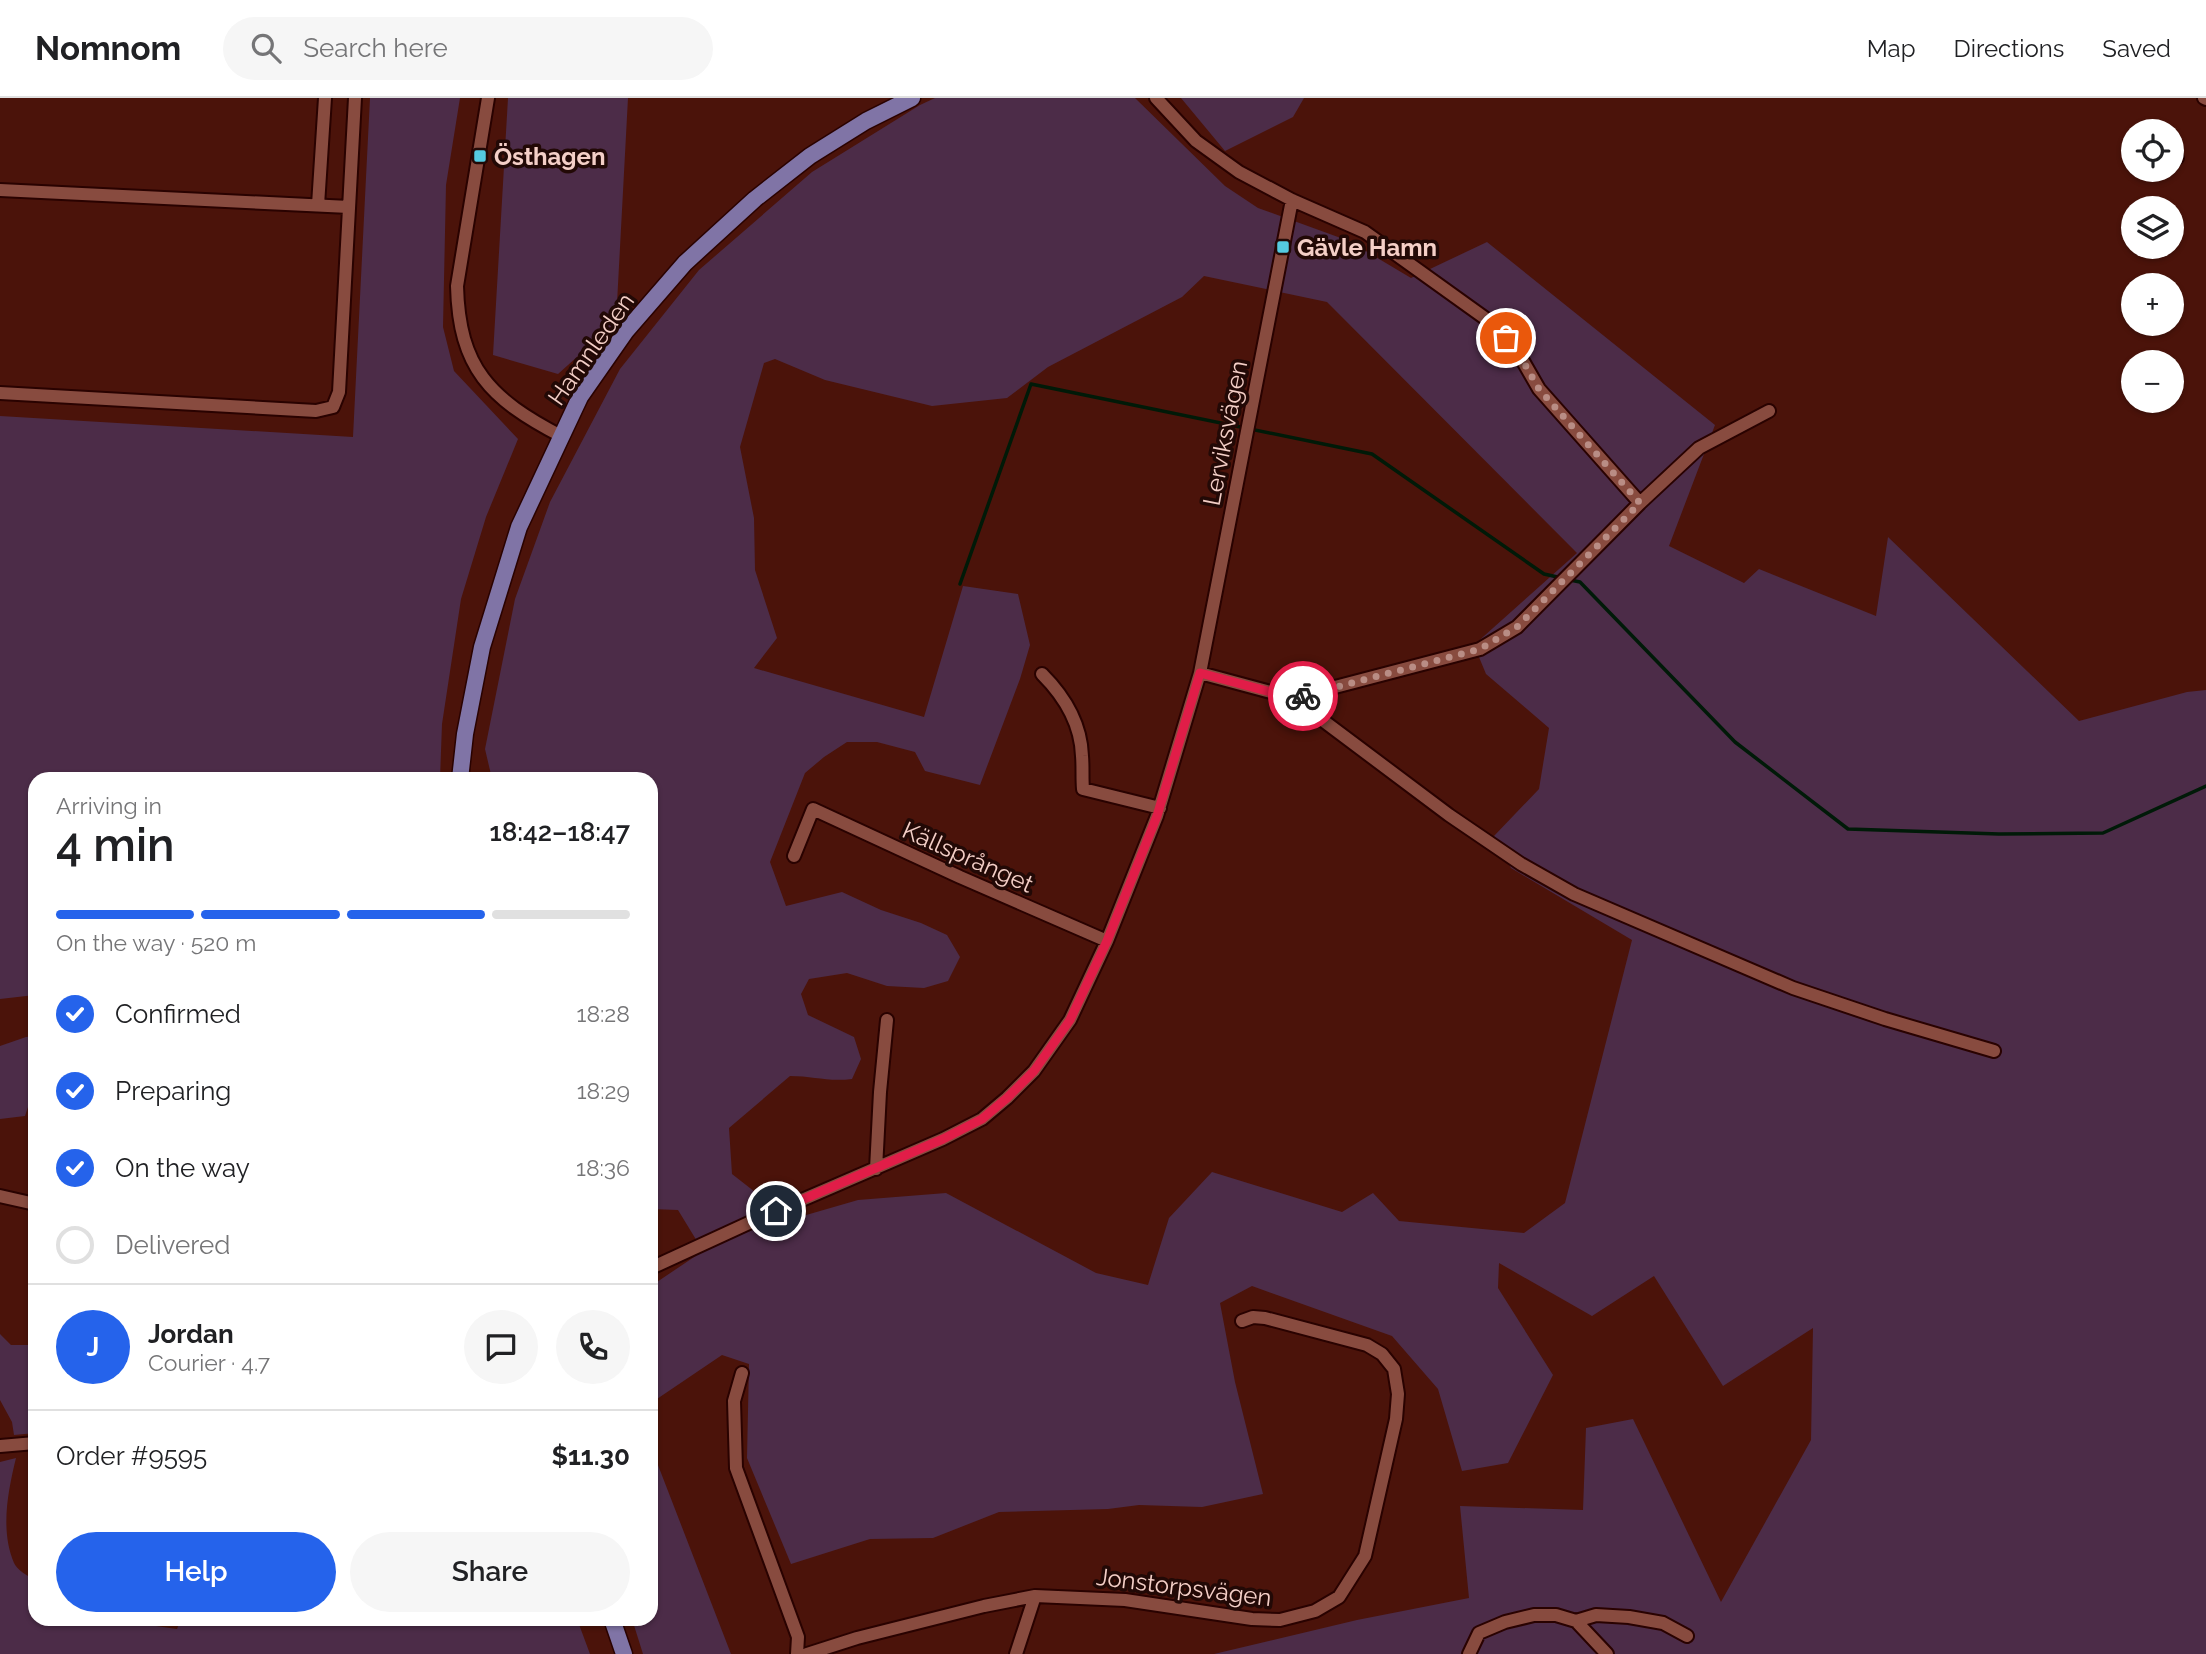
<!DOCTYPE html>
<html lang="en">
<head>
<meta charset="utf-8">
<style>
	body { margin:0; font-family:Raleway,sans-serif; background:#f6f6f6; color:#202124; height:100vh; display:flex; flex-direction:column; font-size:26px; white-space:nowrap }
	* { box-sizing:border-box; margin:0 }
	p { font-size:23px; color:#757577 }
	.icon { flex:none; width:38px; height:38px; fill:none; stroke:currentColor; stroke-width:2; stroke-linecap:round; stroke-linejoin:round }
	.map { position:relative; flex:1; overflow:hidden }
	.details { position:absolute; left:28px; top:674px; width:630px; height:854px; display:flex; flex-direction:column; background:#fff; border-radius:21px; box-shadow:0 2px 5px #0004 }
	.details>* { flex:none }
	.buttons { position:absolute; left:2121px; top:21px; display:grid; gap:14px }
	.buttons a { display:grid; place-items:center; width:63px; height:63px; border-radius:50%; background:#fff; box-shadow:0 2px 5px #0004; font-size:35px }
	.pin { position:absolute; display:grid; place-items:center; width:60px; height:60px; color:#fff; margin:-30px; border:4px solid #fff; border-radius:50%; box-shadow:0 2px 7px #0007 }
	.courier { position:absolute; display:grid; place-items:center; width:70px; height:70px; margin:-35px; border:5px solid #e11d48; border-radius:50%; background:#fff; color:#222; box-shadow:0 2px 9px #0007 }
	.summary em { font-style:normal; font-weight:600 }
	.summary div { display:flex; flex-direction:column-reverse }
	.summary { display:flex; align-items:center; justify-content:space-between; height:119px; padding:0 28px }
	h1 { font-size:46px; font-weight:600; line-height:52px }
	.bar { display:grid; grid-template-columns:repeat(4,1fr); gap:10px 7px; align-content:center; height:84px; padding:0 28px }
	.bar i { height:9px; border-radius:5px; background:#e0e0e0 }
	.bar .current { background:#2563eb }
	.bar p { grid-column:span 4 }
	.line { display:flex; align-items:center; gap:18px; padding:0 28px; border-top:2px solid #e0e0e0 }
	.line div { flex:1 }
	.round { display:grid; place-items:center; flex:none; width:74px; height:74px; border-radius:37px; background:#f6f6f6 }
	ol { padding:0 28px; list-style:none }
	li { display:flex; align-items:center; gap:21px; height:77px }
	li p { margin-inline-start:auto }
	li .icon { padding:7px; border-radius:50%; background:#2563eb; color:#fff; stroke-width:4 }
	li:last-child { color:#757577 }
	li i { width:38px; height:38px; border:4px solid #e0e0e0; border-radius:50% }
	.primary-button { display:flex; gap:14px; margin-top:auto; padding:14px 28px }
	.primary-button a { flex:1; height:80px; border-radius:42px; background:#2563eb; color:#fff; font-size:28px; font-weight:600; line-height:80px; text-align:center }
	.primary-button a+a { background:#f6f6f6; color:#202124 }
	header { display:flex; align-items:center; gap:42px; box-sizing:border-box; height:98px; padding:0 35px; background:#fff; border-bottom:2px solid #e0e0e0 }
	header strong { font-size:33px }
	nav { display:flex; gap:38px; margin-inline-start:auto; font-size:24px }
	.search { width:490px; height:63px; background:#f6f6f6; display:flex; align-items:center; gap:18px; box-sizing:border-box; padding:0 24px; border-radius:38px; color:#757577; font-size:26px }
	.map>svg:first-child { display:block }
</style>
</head>
<body>
<header>
<strong>Nomnom</strong>
<div class="search"><svg class="icon" aria-label="search" viewBox="0 0 24 24"><circle cx="10" cy="10" r="6"/><path d="M15 15l6 6"/></svg>Search here</div>
<nav><a>Map</a><a>Directions</a><a>Saved</a></nav>
</header>
<div class="map">
<svg width="2206" height="1556" viewBox="0 0 2206 1556">
	<rect width="100%" height="100%" fill="#4b130a"/>
	<path fill="#4c2c48" fill-rule="evenodd" d="M 370,0 L 460,0 L 446,87 L 443,229 L 454,273 L 518,341 L 486,419 L 461,501 L 442,626 L 440,681 L 35,681 L 35,897 L 0,901 L 0,318 L 353,339 Z
		M 508,0 L 628,0 L 616,224 L 558,276 L 493,257 Z
		M 935,0 L 1135,0 L 1225,88 L 1258,110 L 1349,143 L 1411,180 L 1487,144 L 1715,327 L 1669,448 L 1744,485 L 1759,471 L 1876,518 L 1888,439 L 2079,623 L 2187,594 L 2206,592 L 2206,1556 L 1214,1556 L 1357,1522 L 1469,1500 L 1460,1408 L 1583,1412 L 1586,1330 L 1633,1321 L 1721,1504 L 1811,1342 L 1813,1230 L 1723,1288 L 1654,1178 L 1592,1218 L 1499,1165 L 1498,1190 L 1553,1277 L 1508,1365 L 1462,1373 L 1438,1291 L 1392,1238 L 1252,1188 L 1220,1205 L 1235,1284 L 1263,1396 L 1202,1409 L 1139,1407 L 1108,1411 L 999,1414 L 933,1440 L 870,1441 L 791,1466 L 747,1360 L 749,1266 L 722,1257 L 651,1305 L 651,1188 L 703,1153 L 678,1112 L 651,1111 L 651,681 L 492,681 L 485,651 L 515,501 L 550,404 L 620,271 L 699,172 L 812,74 L 920,7 ZM 1204,178 L 1327,204 L 1577,455 L 1474,547 L 1486,576 L 1549,630 L 1539,691 L 1494,738 L 1511,770 L 1632,842 L 1565,1105 L 1524,1135 L 1399,1123 L 1373,1095 L 1342,1114 L 1212,1074 L 1169,1120 L 1148,1187 L 1096,1175 L 946,1095 L 858,1102 L 789,1122 L 786,1118 L 732,1076 L 729,1030 L 790,978 C 813,978 828,984 852,981 L 861,961 L 854,939 L 808,917 L 801,896 L 809,881 L 847,875 L 887,888 L 924,890 L 948,883 L 960,859 L 947,837 L 921,825 L 881,812 L 842,794 L 786,808 L 770,764 L 805,675 L 824,659 L 847,644 L 877,644 L 915,654 L 925,673 L 980,687 L 1020,581 L 1030,547 L 1018,496 L 963,488 L 924,619 L 754,570 L 777,540 L 755,472 L 754,420 L 740,349 L 764,265 L 775,261 L 825,282 L 932,308 L 1007,300 L 1048,269 L 1182,199 Z
		M 1181,0 L 1304,0 L 1293,19 L 1225,53 Z
		M 35,938 L 35,988 L 25,1018 L 0,1021 L 0,948 L 26,939 Z
		M 0,1236 L 11,1247 L 35,1247 L 35,1335 L 14,1337 L 12,1324 L 0,1302 Z
		M 651,1349 L 731,1556 L 643,1556 L 632,1521 L 651,1521 Z
		M 16,1360 C 8,1393 0,1432 14,1465 C 17,1472 28,1478 35,1482 L 35,1521 L 136,1521 L 156,1528 L 177,1531 L 181,1521 L 577,1521 L 590,1556 L 0,1556 L 0,1364 Z"/>
	<g fill="none" stroke-linecap="round" stroke-linejoin="round">
		<path stroke="#001a08" stroke-width="3.5" d="M 1570,482 L 1580,484 L 1735,644 L 1848,731 L 1999,736 L 2103,735 L 2206,688
			M 960,486 L 1031,286 L 1372,356 L 1544,476 L 1562,480"/>
		<g stroke="#290200" stroke-width="16">
			<path id="minor" d="M 488,0 L 457,188 C 459,270 490,301 561,338
				M 1156,0 L 1196,43 L 1239,74 L 1292,102 L 1365,134 L 1496,228 L 1516,251 L 1539,291 L 1640,405
				M 2204,0 L 2206,1
				M 2172,57 L 2177,60
				M 0,92 L 349,109
				M 318,107 L 325,0
				M 0,295 L 316,313 L 333,309 L 339,294 L 355,0
				M 1200,575 L 1293,600 L 1449,717 L 1521,766 L 1574,796 L 1793,890 L 1885,921 L 1994,953
				M 1042,576 C 1064,598 1081,626 1082,658 C 1083,669 1082,680 1083,691 L 1160,710
				M 1293,600 L 1480,551 L 1517,529 L 1640,405 L 1699,350 L 1769,313
				M 794,758 L 813,711 L 960,779 L 1107,843
				M 876,1071 L 880,994 L 887,922
				M 0,1098 L 35,1106
				M 651,1170 L 751,1124 L 943,1041 L 982,1021 L 1007,1000 L 1034,973 L 1070,922 L 1107,843 L 1157,718 L 1200,575 L 1292,102
				M 742,1275 L 734,1303 L 736,1370 L 798,1539 L 797,1556
				M 0,1348 L 35,1345
				M 1576,1523 L 1607,1556
				M 807,1556 L 857,1540 L 984,1508 L 1035,1498 L 1125,1502 L 1252,1521 L 1280,1522 L 1315,1513 L 1339,1499 L 1365,1458 L 1396,1321 L 1398,1296 L 1394,1271 L 1382,1256 L 1367,1247 L 1265,1220 L 1253,1219 L 1242,1223
				M 1016,1556 L 1035,1498
				M 1469,1556 L 1479,1535 L 1505,1524 L 1534,1517 L 1556,1517 L 1576,1523 L 1596,1517 L 1629,1519 L 1663,1525 L 1687,1538"/>
		</g>
		<g stroke="#290200" stroke-width="19">
			<path id="major" d="M 460,681 L 465,636 L 482,549 L 519,429 L 580,299 L 626,233 L 685,165 L 755,101 L 810,58 L 866,23 L 912,0
				M 612,1521 L 624,1556"/>
		</g>
		<use href="#minor" stroke="#884b3f" stroke-width="12"/>
		<use href="#major" stroke="#8074a6" stroke-width="16"/>
	</g>
	<g fill="none" stroke-linecap="round" stroke-linejoin="round">
		<path stroke="#b98d85" stroke-width="7" stroke-dasharray="0 12.6" d="M 1303,598 L 1480,551 L 1517,529 L 1640,405 L 1539,291 L 1516,251 L 1506,240"/>
		<path stroke="#e11d48" stroke-width="9" d="M 776,1113 L 943,1041 L 982,1021 L 1007,1000 L 1034,973 L 1070,922 L 1107,843 L 1157,718 L 1200,575 L 1293,600 L 1303,598"/>
	</g>
	<g fill="#55cae0" stroke="#220906" stroke-width="2.5">
		<rect x="473" y="51" width="14" height="14" rx="3.5"/>
		<rect x="1276" y="142" width="14" height="14" rx="3.5"/>
	</g>
	<g text-anchor="middle" dominant-baseline="central" stroke-width="7" stroke-linejoin="round" paint-order="stroke">
		<g font-size="24" font-weight="bold" fill="#f4cfc7" stroke="#220906" text-anchor="start">
			<text x="494" y="58">Östhagen</text>
			<text x="1297" y="149">Gävle Hamn</text>
		</g>
		<g font-size="24" fill="#f4cfc7" stroke="#220906">
			<text transform="translate(591 251) rotate(-55)">Hamnleden</text>
			<text transform="translate(1225 335) rotate(-79)">Lerviksvägen</text>
			<text transform="translate(968 759) rotate(24)">Källsprånget</text>
			<text transform="translate(1184 1489) rotate(7)">Jonstorpsvägen</text>
		</g>
	</g>
</svg>
<div class="buttons">
<a><svg class="icon" aria-label="locate" viewBox="0 0 24 24"><circle cx="12" cy="12" r="6"/><path d="M12 2v4M12 18v4M2 12h4M18 12h4"/></svg></a>
<a><svg class="icon" aria-label="layers" viewBox="0 0 24 24"><path d="M12 4l9 5-9 5-9-5zM3 14l9 5 9-5"/></svg></a>
<a>+</a>
<a>−</a>
</div>
<div class="pin" style="left:1506px;top:240px;background:#ea580c"><svg class="icon" aria-label="bag" viewBox="0 0 24 24"><path d="M5 8h14l-1 12H6zM9 8a3 3 0 0 1 6 0"/></svg></div>
<div class="pin" style="left:776px;top:1113px;background:#1f2937"><svg class="icon" aria-label="home" viewBox="0 0 24 24"><path d="M3 11l9-7 9 7M6 9v11h12V9"/></svg></div>
<div class="courier" style="left:1303px;top:598px"><svg class="icon" aria-label="bike" viewBox="0 0 24 24"><circle cx="6" cy="16" r="4"/><circle cx="18" cy="16" r="4"/><path d="M6 16l4-8h5l3 8M10 8l3 8H6M13 5h3"/></svg></div>
<section class="details">
<div class="summary"><div><h1>4 min</h1><p>Arriving in</p></div><em>18:42–18:47</em></div>
<div class="bar"><i class="current"></i><i class="current"></i><i class="current"></i><i></i><p>On the way · 520 m</p></div>
<ol>
<li><svg class="icon" aria-label="check" viewBox="0 0 24 24"><path d="M5 12l5 5 9-10"/></svg>Confirmed<p>18:28</p></li>
<li><svg class="icon" aria-label="check" viewBox="0 0 24 24"><path d="M5 12l5 5 9-10"/></svg>Preparing<p>18:29</p></li>
<li><svg class="icon" aria-label="check" viewBox="0 0 24 24"><path d="M5 12l5 5 9-10"/></svg>On the way<p>18:36</p></li>
<li><i></i>Delivered</li>
</ol>
<div class="line" style="height:126px"><b class="round" style="background:#2563eb;color:#fff">J</b><div><b>Jordan</b><p>Courier · 4.7</p></div><a class="round"><svg class="icon" aria-label="chat" viewBox="0 0 24 24"><path d="M4 5h16v11H9l-5 4z"/></svg></a><a class="round"><svg class="icon" aria-label="phone" viewBox="0 0 24 24"><path d="M5 4h4l2 5-3 2q2 4 5 5l2-3 5 2v4C11 20 4 13 5 4z"/></svg></a></div>
<div class="line" style="height:91px"><div>Order #9595</div><b>$11.30</b></div>
<div class="primary-button"><a>Help</a><a>Share</a></div>
</section>
</div>
</body>
</html>
